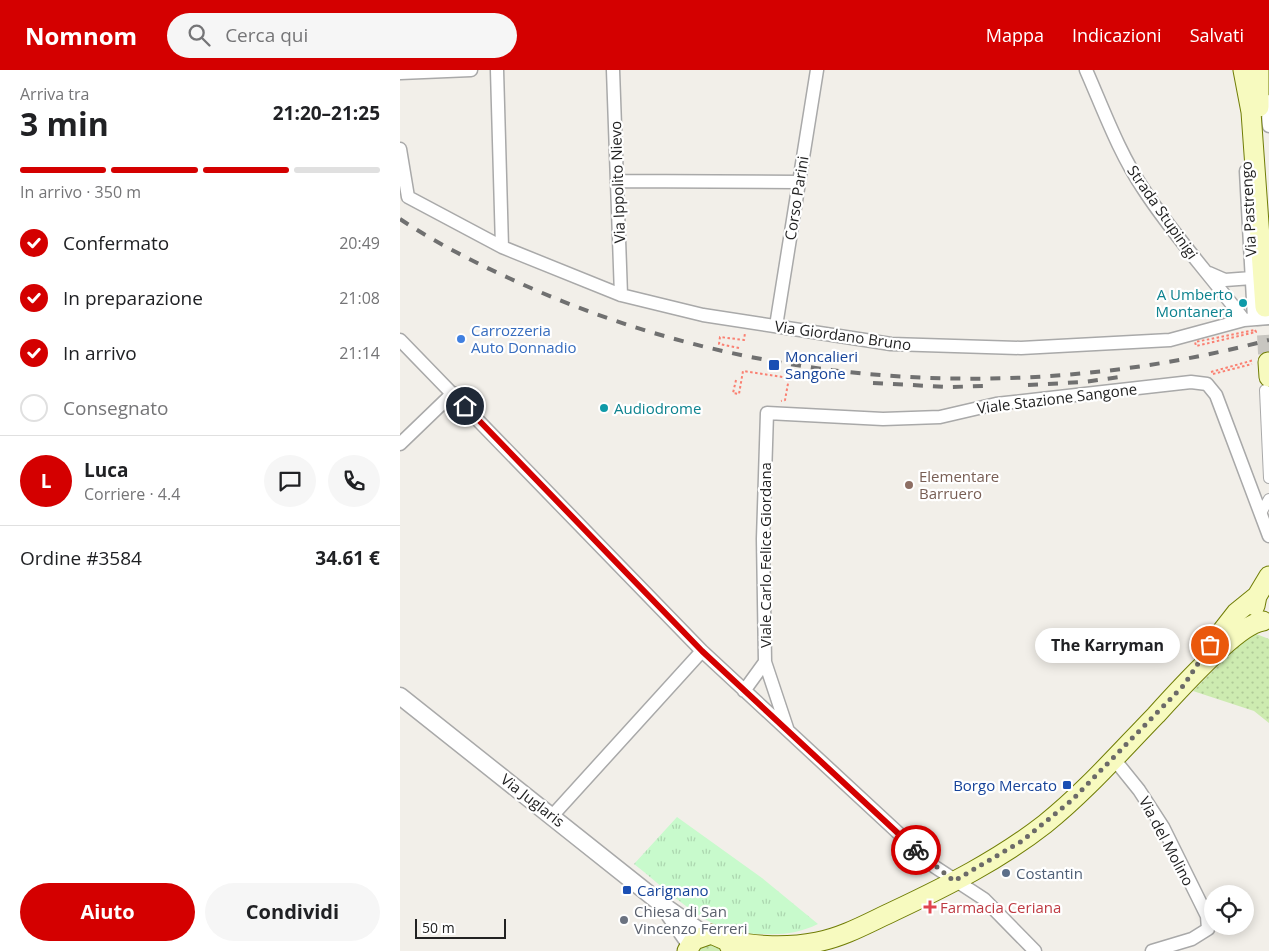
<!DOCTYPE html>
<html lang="it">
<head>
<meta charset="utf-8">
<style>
	body { margin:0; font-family:"Open Sans",sans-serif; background:#f6f6f6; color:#202124; height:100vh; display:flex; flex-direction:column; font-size:19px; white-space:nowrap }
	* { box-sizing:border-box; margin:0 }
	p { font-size:16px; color:#757577 }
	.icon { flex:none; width:28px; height:28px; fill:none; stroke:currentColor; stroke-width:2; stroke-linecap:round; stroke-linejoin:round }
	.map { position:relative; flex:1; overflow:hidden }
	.sheet { display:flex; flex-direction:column; background:#fff; width:400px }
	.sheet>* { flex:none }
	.tools { position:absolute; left:804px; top:815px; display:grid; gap:10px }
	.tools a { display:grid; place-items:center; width:50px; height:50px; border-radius:50%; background:#fff; box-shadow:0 2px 12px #0003; font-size:25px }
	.scale { position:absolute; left:15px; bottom:12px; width:91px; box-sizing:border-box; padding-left:5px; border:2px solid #222; border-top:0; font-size:14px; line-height:18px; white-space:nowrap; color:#222; -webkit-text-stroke:4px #fff; paint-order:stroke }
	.pin { position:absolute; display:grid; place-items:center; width:42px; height:42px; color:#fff; margin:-21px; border:2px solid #fff; border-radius:50%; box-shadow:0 1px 5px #0007 }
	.courier { position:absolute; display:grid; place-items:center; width:50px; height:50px; margin:-25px; border:4px solid #d40000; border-radius:50%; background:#fff; color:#222; box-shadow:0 1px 6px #0007 }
	.bubble { position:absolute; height:35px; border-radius:18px; background:#fff; box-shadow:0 2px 12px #0003; font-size:16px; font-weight:700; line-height:35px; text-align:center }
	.headline em { font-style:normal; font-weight:700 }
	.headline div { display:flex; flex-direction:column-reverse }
	.headline { display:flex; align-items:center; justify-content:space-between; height:85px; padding:0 20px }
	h1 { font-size:32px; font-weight:700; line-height:38px }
	.bar { display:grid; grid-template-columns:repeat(4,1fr); gap:8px 5px; align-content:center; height:60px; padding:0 20px }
	.bar i { height:6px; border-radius:4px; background:#e0e0e0 }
	.bar .selected { background:#d40000 }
	.bar p { grid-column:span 4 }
	.line { display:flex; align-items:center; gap:12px; padding:0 20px; border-top:1px solid #e0e0e0 }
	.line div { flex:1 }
	.round { display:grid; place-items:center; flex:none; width:52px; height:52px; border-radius:26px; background:#f6f6f6 }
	ol { padding:0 20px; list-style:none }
	li { display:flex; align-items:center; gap:15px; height:55px }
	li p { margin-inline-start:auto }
	li .icon { padding:5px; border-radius:50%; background:#d40000; color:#fff; stroke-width:4 }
	li:last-child { color:#757577 }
	li i { width:28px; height:28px; border:2px solid #e0e0e0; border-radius:50% }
	.primary-button { display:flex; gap:10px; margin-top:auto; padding:10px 20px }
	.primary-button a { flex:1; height:58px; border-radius:30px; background:#d40000; color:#fff; font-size:20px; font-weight:700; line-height:58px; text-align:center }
	.primary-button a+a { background:#f6f6f6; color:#202124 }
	header { display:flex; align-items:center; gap:30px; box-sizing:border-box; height:70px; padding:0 25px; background:#d40000; color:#fff }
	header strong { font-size:24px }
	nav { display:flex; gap:28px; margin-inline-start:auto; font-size:18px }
	.search { width:350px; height:45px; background:#f6f6f6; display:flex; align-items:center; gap:12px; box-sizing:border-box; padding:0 18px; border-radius:28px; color:#757577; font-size:19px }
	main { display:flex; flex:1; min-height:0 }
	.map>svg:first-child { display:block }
</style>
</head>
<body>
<header>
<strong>Nomnom</strong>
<div class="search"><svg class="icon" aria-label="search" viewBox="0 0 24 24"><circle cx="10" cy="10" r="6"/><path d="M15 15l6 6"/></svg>Cerca qui</div>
<nav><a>Mappa</a><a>Indicazioni</a><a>Salvati</a></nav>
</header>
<main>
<section class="sheet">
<div class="headline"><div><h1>3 min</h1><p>Arriva tra</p></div><em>21:20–21:25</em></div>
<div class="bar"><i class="selected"></i><i class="selected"></i><i class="selected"></i><i></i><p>In arrivo · 350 m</p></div>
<ol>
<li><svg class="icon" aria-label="check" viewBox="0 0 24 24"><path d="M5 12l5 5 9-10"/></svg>Confermato<p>20:49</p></li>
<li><svg class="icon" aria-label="check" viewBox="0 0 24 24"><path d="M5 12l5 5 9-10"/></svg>In preparazione<p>21:08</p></li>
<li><svg class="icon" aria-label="check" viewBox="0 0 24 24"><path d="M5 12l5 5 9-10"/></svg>In arrivo<p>21:14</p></li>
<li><i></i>Consegnato</li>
</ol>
<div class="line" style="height:90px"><b class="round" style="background:#d40000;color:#fff">L</b><div><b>Luca</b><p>Corriere · 4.4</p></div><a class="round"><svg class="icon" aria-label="chat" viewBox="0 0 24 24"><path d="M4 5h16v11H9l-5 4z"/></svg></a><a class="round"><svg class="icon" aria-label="phone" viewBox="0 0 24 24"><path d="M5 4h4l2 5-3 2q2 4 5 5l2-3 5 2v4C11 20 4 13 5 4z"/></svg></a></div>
<div class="line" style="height:65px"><div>Ordine #3584</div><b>34.61 €</b></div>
<div class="primary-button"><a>Aiuto</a><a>Condividi</a></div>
</section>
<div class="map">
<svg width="869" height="881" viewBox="0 0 869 881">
	<defs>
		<pattern id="grass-dots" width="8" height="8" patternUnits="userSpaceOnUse" patternTransform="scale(1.25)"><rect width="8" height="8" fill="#cdebb0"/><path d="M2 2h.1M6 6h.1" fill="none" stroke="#b0c997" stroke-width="1.8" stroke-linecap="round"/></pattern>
		<pattern id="park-tufts" width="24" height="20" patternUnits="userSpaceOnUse" patternTransform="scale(1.25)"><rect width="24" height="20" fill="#c8facc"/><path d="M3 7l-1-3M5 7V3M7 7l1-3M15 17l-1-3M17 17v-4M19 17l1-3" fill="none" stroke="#acd6af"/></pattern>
	</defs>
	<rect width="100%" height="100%" fill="#f2efe9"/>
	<path fill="url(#grass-dots)" d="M 851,562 L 869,569 L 869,653 L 854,641 L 793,621 Z
		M 304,873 L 316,874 L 323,881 L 297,881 Z"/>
	<path fill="url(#park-tufts)" d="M 277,747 L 362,808 L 418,854 C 399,863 384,865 363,864 C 347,864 332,863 318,856 C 287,841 261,815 234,794 Z"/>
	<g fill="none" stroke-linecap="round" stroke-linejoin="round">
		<path stroke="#c8c6c1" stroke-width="19" stroke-dasharray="19 9" stroke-linecap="butt" d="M 865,237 L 868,292"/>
		<g stroke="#a9a9a9" stroke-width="12">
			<path id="pedestrian" d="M 865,320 L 869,408
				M 861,443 L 869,429"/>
		</g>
		<g stroke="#a9a9a9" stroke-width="15">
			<path id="minor" d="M 97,0 L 102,177
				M 213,0 L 221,225
				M 686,0 C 704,41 719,83 744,120 C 774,166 811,206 844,250
				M 0,3 L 71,0
				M 867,31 L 869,56
				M 0,79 L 8,127 L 102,177 L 221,225 L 303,245 L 491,274 L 621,278 L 770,270 L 844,250 L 869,248
				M 846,101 L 854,249
				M 217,111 L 398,112
				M 809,203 L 825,210 L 852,208
				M 376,256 L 417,0
				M 0,270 L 302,581 L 535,797 L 584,829 L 635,881
				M 0,374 L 53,323
				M 365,592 L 387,658
				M 344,621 L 365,592 L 363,469 L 367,343 L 483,349 L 540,347 L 596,334 L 791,312 L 807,314 L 816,325 L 869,466
				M 714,689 L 739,720 L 763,757 L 807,846 L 808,859 L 792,869 L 752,881
				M 153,745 L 302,581"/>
		</g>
		<g stroke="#a9a9a9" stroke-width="19">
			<path id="tertiary" d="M 0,626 L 264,836 L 304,864
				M 269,844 L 290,874"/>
		</g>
		<g stroke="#707d05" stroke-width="21">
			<path id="secondary" d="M 843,0 L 851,42 L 865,237
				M 859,37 L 859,0
				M 868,292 L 869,307
				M 855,536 L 857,526 L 869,506
				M 804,584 L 836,543 L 857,526
				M 327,871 C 358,876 386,878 417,872 C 444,867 470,852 494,841 C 547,816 599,790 645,754 C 685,722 720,682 756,645 C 775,624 838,554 863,551
				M 287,881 L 294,870 L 311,864 L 327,871 L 332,881"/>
		</g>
		<path stroke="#fa8072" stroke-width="2" stroke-dasharray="2.5 2.5" stroke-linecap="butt" d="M 855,260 L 856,262 L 796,276 L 795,272 Z
			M 339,278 L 319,274 L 320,267 L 344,270 L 345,263
			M 811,302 L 854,290
			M 813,304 L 852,294
			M 336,310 L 333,323 L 339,324 L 343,301 L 389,308 L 385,330 L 381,331"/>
		<use href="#pedestrian" stroke="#fff" stroke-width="10"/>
		<use href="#minor" stroke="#fff" stroke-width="12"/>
		<use href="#tertiary" stroke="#fff" stroke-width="16"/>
		<use href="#secondary" stroke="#f7fabf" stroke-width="19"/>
		<path stroke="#707070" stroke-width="4" stroke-dasharray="10 10" stroke-linecap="butt" d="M 0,149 C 39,175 82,196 124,215 C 357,319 623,335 869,270
			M 473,313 L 549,317 L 586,316
			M 628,315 L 684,312 L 720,307"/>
	</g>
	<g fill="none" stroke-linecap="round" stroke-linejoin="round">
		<path stroke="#6b6a68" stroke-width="5" stroke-dasharray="0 9" d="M 516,780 L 554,811 L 622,771 L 672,730 L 784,615 L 810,575"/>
		<path stroke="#d40000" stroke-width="6" d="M 65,336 L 302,581 L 516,780"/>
	</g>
	<g fill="#0f9aa8" stroke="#fff" stroke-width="2">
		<circle cx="843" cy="233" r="5"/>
		<circle cx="204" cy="338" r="5"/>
	</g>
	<circle fill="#3f7fe0" stroke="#fff" stroke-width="2" cx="61" cy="269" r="5"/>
	<g fill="#1a4fb4" stroke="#fff" stroke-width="2">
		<rect x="368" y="289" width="12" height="12" rx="2.5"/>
		<rect x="662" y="710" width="10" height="10" rx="2.5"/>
		<rect x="222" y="815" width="10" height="10" rx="2.5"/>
	</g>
	<circle fill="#8d6e63" stroke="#fff" stroke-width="2" cx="509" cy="415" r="5"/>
	<circle fill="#5c6f8a" stroke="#fff" stroke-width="2" cx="606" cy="803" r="5"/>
	<path fill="#e0444e" stroke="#fff" stroke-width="2" d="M527.5 829.5h5v5h5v5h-5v5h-5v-5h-5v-5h5z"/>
	<circle fill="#6b7280" stroke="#fff" stroke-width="2" cx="224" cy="850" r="5"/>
	<g text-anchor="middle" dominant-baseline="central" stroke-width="4.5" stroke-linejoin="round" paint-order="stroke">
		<g font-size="15" fill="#222" stroke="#fff">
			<text transform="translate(217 112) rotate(-92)">Via Ippolito Nievo</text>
			<text transform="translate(396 128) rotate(-81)">Corso Parini</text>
			<text transform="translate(848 139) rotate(-93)">Via Pastrengo</text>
			<text transform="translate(763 142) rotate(55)">Strada Stupinigi</text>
			<text transform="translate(443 265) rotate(8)">Via Giordano Bruno</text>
			<text transform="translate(657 328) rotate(-7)">Viale Stazione Sangone</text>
			<text transform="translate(365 485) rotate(-90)">Viale Carlo Felice Giordana</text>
			<text transform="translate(133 730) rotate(38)">Via Juglaris</text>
			<text transform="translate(767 771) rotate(62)">Via del Molino</text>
		</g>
		<g font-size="15" fill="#0d838f" stroke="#fff" text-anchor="end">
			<text x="833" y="224">A Umberto<tspan x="833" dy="17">Montanera</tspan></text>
			<text x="214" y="338" text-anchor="start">Audiodrome</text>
		</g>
		<g font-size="15" fill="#366cbe" stroke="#fff" text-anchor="start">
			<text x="71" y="260">Carrozzeria<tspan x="71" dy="17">Auto Donnadio</tspan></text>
		</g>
		<g font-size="15" fill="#164399" stroke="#fff" text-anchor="start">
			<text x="385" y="286">Moncalieri<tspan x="385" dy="17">Sangone</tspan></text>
			<text x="657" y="715" text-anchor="end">Borgo Mercato</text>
			<text x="237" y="820">Carignano</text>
		</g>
		<g font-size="15" fill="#785e54" stroke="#fff" text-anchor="start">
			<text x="519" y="406">Elementare<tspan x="519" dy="17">Barruero</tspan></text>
		</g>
		<g font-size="15" fill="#4e5e75" stroke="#fff" text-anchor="start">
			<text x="616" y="803">Costantin</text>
		</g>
		<g font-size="15" fill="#be3a42" stroke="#fff" text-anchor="start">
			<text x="540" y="837">Farmacia Ceriana</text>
		</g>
		<g font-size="15" fill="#5b616d" stroke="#fff" text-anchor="start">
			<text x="234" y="841">Chiesa di San<tspan x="234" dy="17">Vincenzo Ferreri</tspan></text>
		</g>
	</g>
</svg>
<div class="tools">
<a><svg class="icon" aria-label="locate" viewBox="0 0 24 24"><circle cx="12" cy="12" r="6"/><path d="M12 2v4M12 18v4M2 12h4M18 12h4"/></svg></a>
</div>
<div class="scale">50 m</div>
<div class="pin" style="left:810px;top:575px;background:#ea580c"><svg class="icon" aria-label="bag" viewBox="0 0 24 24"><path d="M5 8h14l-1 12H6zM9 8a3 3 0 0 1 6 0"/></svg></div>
<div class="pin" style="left:65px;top:336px;background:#1f2937"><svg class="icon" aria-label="home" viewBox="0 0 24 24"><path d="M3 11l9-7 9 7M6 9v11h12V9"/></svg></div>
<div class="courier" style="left:516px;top:780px"><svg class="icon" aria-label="bike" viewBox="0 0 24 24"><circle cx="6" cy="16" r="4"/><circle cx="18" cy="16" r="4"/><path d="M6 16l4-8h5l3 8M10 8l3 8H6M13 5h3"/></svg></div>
<div class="bubble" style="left:635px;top:558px;width:145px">The Karryman</div>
</div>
</main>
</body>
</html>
